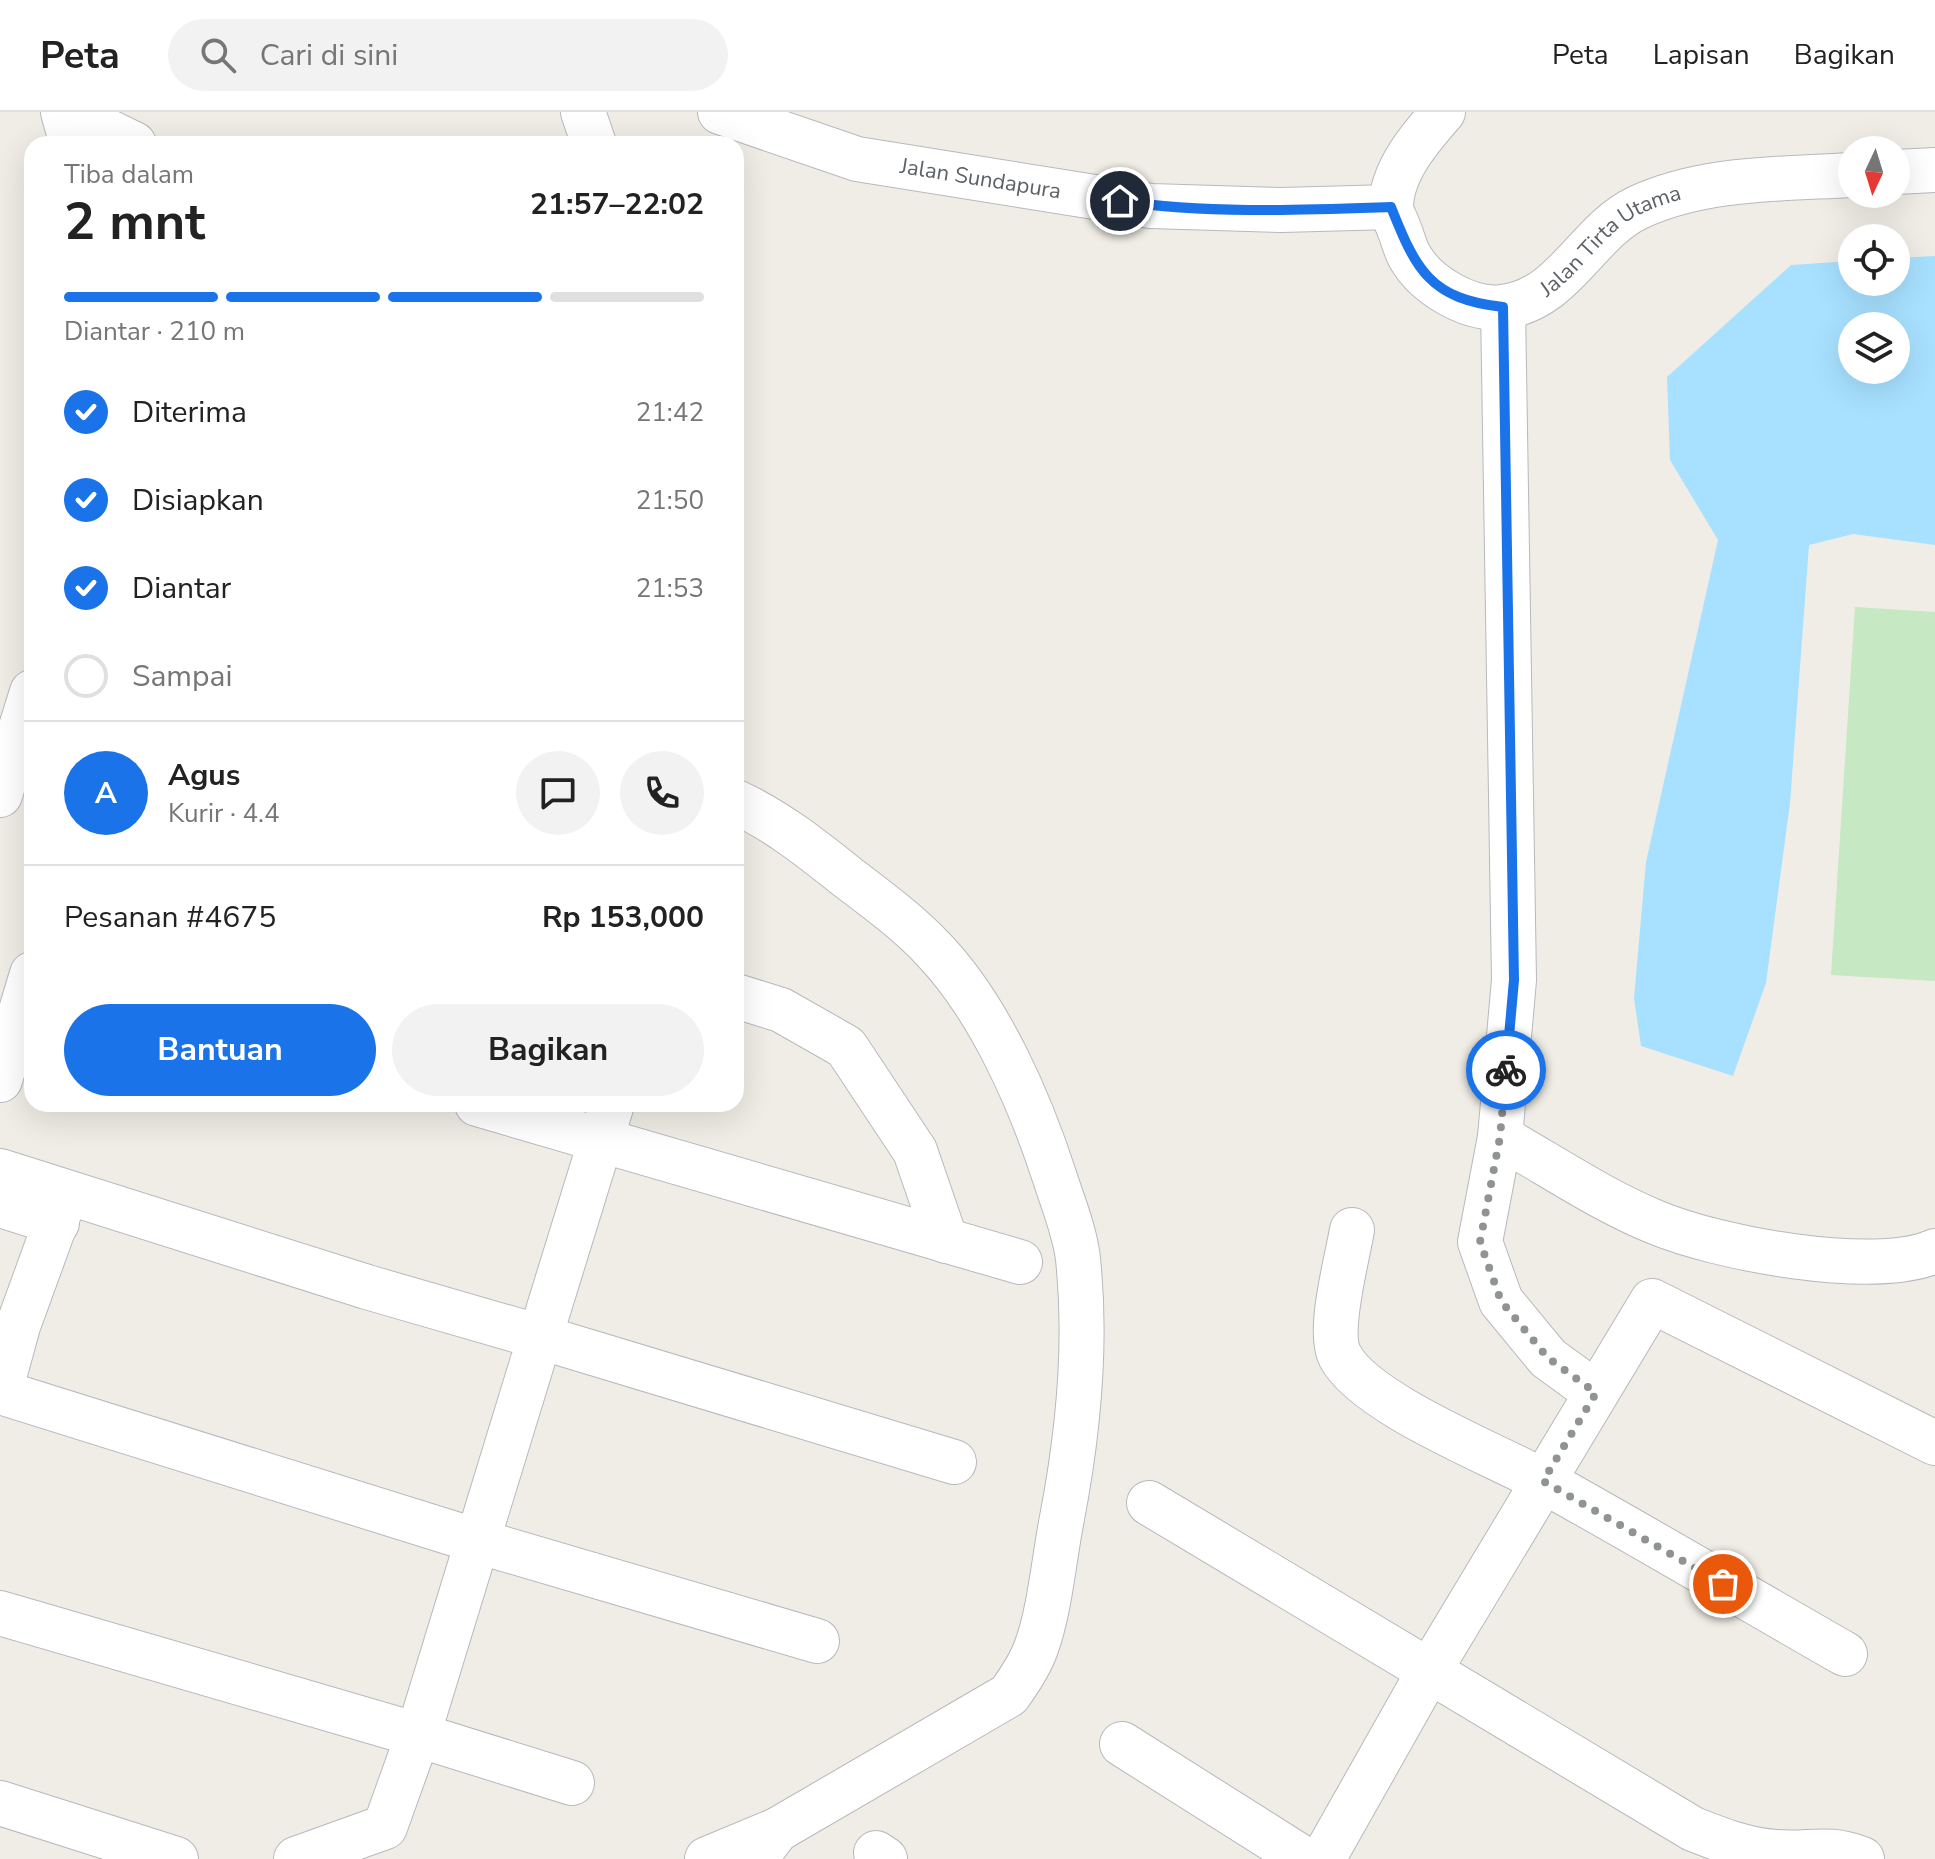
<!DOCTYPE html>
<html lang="id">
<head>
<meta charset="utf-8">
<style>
	body { margin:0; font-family:"Nunito Sans",sans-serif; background:#f2f2f2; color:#222; height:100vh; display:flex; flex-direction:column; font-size:30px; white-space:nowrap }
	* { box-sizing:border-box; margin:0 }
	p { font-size:26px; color:#767676 }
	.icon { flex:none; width:44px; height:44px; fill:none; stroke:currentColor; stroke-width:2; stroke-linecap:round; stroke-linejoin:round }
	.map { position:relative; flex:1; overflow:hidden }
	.drawer { position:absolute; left:24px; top:24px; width:720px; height:976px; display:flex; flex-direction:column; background:#fff; border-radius:24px; box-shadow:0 8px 32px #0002 }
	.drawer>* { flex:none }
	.needle { width:52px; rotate:184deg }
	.tools { position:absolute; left:1838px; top:24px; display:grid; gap:16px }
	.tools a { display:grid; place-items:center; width:72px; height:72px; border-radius:50%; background:#fff; box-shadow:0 8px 32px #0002; font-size:40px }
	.pin { position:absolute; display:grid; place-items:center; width:68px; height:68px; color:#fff; margin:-34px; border:4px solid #fff; border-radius:50%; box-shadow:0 2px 8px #0007 }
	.courier { position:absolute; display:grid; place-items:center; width:80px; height:80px; margin:-40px; border:6px solid #1a73e8; border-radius:50%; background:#fff; color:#222; box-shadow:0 2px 10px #0007 }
	.overview em { font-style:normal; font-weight:700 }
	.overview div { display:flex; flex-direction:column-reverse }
	.overview { display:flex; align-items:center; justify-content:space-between; height:136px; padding:0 40px }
	h1 { font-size:52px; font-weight:700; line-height:60px }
	.bar { display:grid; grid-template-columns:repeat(4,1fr); gap:12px 8px; align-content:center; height:96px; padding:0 40px }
	.bar i { height:10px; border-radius:6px; background:#e0e0e0 }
	.bar .active { background:#1a73e8 }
	.bar p { grid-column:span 4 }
	.line { display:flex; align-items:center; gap:20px; padding:0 40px; border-top:2px solid #e0e0e0 }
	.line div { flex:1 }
	.round { display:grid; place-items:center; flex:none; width:84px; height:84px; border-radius:42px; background:#f2f2f2 }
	ol { padding:0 40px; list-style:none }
	li { display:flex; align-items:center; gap:24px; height:88px }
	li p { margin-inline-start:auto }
	li .icon { padding:8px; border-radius:50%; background:#1a73e8; color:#fff; stroke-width:4 }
	li:last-child { color:#767676 }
	li i { width:44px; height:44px; border:4px solid #e0e0e0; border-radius:50% }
	.cta { display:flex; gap:16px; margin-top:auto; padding:16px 40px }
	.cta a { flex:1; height:92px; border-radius:48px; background:#1a73e8; color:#fff; font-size:32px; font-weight:700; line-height:92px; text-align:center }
	.cta a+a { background:#f2f2f2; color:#222 }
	header { display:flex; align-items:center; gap:48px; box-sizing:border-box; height:112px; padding:0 40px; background:#fff; border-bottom:2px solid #e0e0e0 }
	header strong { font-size:38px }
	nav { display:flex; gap:44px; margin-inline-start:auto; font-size:28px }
	.search { width:560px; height:72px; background:#f2f2f2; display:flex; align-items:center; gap:20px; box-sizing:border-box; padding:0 28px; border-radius:44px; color:#767676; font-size:30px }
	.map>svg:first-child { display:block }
</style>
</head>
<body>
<header>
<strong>Peta</strong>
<div class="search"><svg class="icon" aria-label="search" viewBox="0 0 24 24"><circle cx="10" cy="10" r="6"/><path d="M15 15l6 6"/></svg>Cari di sini</div>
<nav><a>Peta</a><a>Lapisan</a><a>Bagikan</a></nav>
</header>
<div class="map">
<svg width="1935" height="1747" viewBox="0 0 1935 1747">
	<rect width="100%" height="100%" fill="#f0ede6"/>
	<path fill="#c6e8c2" d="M 1855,495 L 1935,500 L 1935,869 L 1831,863 Z"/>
	<path fill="#a7e1ff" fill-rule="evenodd" d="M 1935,144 L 1935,433 L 1853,422 L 1809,433 L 1790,691 L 1766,871 L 1733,964 L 1641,934 L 1634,886 L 1646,750 L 1718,428 L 1670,348 L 1667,265 L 1791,153 L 1852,149 L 1852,170 L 1896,170 L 1896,146 ZM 1852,214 L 1896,214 L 1896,258 L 1852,258 Z"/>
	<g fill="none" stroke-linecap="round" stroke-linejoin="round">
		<g stroke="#b6b9bd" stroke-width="46">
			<g id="minor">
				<path d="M 68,0 L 134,32"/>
				<path d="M 583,0 L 594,32"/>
				<path id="s1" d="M 1443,0 C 1421,25 1392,58 1391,94 C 1391,101 1397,110 1399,117 C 1403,126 1405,137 1410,145 C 1426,173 1469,199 1502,195 C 1563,189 1587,120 1637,96 C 1702,65 1782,67 1852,63"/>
				<path d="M 1896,60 L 1935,58"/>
				<path d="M 1503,195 L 1514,868 L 1500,1025 L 1480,1130 L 1501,1189 L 1548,1246 L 1596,1281"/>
				<path d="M 736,690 C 777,709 811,736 846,764 C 876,787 908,810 934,838 C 990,897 1030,989 1055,1066 C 1063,1091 1075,1120 1078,1147 C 1087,1232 1078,1323 1062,1406 C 1054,1446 1050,1498 1036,1536 C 1030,1553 1019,1569 1009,1583 L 777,1718 L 755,1747"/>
				<path d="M 736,884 L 781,898 L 846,935 L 915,1039 L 946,1129"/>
				<path d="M 0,968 L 32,862"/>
				<path d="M 477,992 L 1020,1150"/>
				<path d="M 612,992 L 540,1225 L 954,1350"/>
				<path d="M 1500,1025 C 1550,1053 1601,1088 1655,1110 C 1716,1136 1874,1166 1935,1139"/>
				<path d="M 0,1059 L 367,1175 L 540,1225 L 418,1623 L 0,1501"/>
				<path d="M 0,1093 L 57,1111"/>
				<path d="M 1352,1118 C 1347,1148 1327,1219 1340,1244 C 1365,1292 1496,1343 1545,1370 C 1646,1426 1745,1485 1845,1542"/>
				<path d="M 0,1280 L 477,1429 L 817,1529"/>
				<path d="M 0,1280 L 18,1214 L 66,1082"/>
				<path d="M 1149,1391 L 1693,1717 C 1721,1728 1746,1738 1776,1740 C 1810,1743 1826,1733 1862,1747"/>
				<path d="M 1122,1632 L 1304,1747"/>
				<path d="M 0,1691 L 176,1747"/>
				<path d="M 876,1741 L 885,1747"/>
				<path d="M 296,1747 L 385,1715 L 418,1623 L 572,1671"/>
				<path d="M 707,1747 L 777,1718"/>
				<path d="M 1323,1747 L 1428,1561 L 1652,1189 L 1935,1331"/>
			</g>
		</g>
		<g stroke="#b6b9bd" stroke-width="46">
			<g id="tertiary">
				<path d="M 63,0 L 72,32"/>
				<path id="s2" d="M 720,0 L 857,47 L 1151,94 L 1281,98 L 1391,95"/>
				<path d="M 0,683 L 32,580"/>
			</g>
		</g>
		<use href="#minor" stroke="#fff" stroke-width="44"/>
		<use href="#tertiary" stroke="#fff" stroke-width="44"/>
	</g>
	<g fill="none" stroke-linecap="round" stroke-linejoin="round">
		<path stroke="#909393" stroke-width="8" stroke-dasharray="0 14.4" d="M 1506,958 L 1500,1025 L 1480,1130 L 1501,1189 L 1548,1246 L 1596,1281 L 1543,1369 L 1723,1472"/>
		<path stroke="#1a73e8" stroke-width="10" d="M 1120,89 C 1208,102 1301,98 1391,95 C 1416,158 1430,187 1503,195 L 1514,868 L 1506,958"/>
	</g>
	<g text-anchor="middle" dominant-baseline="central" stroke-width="7" stroke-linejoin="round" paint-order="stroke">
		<g font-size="22" fill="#5d6267" stroke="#fff">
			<text stroke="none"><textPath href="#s2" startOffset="270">Jalan Sundapura</textPath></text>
			<text stroke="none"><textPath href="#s1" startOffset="404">Jalan Tirta Utama</textPath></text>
		</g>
	</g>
</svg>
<div class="tools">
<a><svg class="needle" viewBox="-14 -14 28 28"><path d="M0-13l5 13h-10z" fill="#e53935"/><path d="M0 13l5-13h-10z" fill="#767676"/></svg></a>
<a><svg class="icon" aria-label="locate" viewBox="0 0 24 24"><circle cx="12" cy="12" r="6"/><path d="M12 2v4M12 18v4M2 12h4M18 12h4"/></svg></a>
<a><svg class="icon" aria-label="layers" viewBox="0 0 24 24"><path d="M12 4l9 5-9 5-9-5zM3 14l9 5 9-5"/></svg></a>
</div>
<div class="pin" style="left:1723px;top:1472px;background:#ea580c"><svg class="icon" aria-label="bag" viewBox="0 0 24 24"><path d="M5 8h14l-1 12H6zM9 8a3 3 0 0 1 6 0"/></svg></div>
<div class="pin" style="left:1120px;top:89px;background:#1f2937"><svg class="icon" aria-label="home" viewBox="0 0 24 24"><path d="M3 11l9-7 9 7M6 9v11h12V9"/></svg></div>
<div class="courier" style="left:1506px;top:958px"><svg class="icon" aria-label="bike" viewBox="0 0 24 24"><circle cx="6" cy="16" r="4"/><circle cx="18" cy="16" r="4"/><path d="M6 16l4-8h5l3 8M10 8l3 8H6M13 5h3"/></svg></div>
<section class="drawer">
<div class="overview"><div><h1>2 mnt</h1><p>Tiba dalam</p></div><em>21:57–22:02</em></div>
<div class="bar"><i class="active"></i><i class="active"></i><i class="active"></i><i></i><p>Diantar · 210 m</p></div>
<ol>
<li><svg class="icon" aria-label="check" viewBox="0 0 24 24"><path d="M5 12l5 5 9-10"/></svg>Diterima<p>21:42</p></li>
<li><svg class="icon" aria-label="check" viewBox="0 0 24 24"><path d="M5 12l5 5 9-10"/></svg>Disiapkan<p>21:50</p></li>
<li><svg class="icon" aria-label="check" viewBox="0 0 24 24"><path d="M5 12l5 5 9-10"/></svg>Diantar<p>21:53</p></li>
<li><i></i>Sampai</li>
</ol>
<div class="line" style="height:144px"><b class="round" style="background:#1a73e8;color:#fff">A</b><div><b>Agus</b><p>Kurir · 4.4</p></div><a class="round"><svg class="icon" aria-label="chat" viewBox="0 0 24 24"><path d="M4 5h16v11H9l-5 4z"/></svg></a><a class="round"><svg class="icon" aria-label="phone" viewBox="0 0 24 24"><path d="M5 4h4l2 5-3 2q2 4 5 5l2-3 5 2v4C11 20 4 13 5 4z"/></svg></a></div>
<div class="line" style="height:104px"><div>Pesanan #4675</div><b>Rp 153,000</b></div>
<div class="cta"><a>Bantuan</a><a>Bagikan</a></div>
</section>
</div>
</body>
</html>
